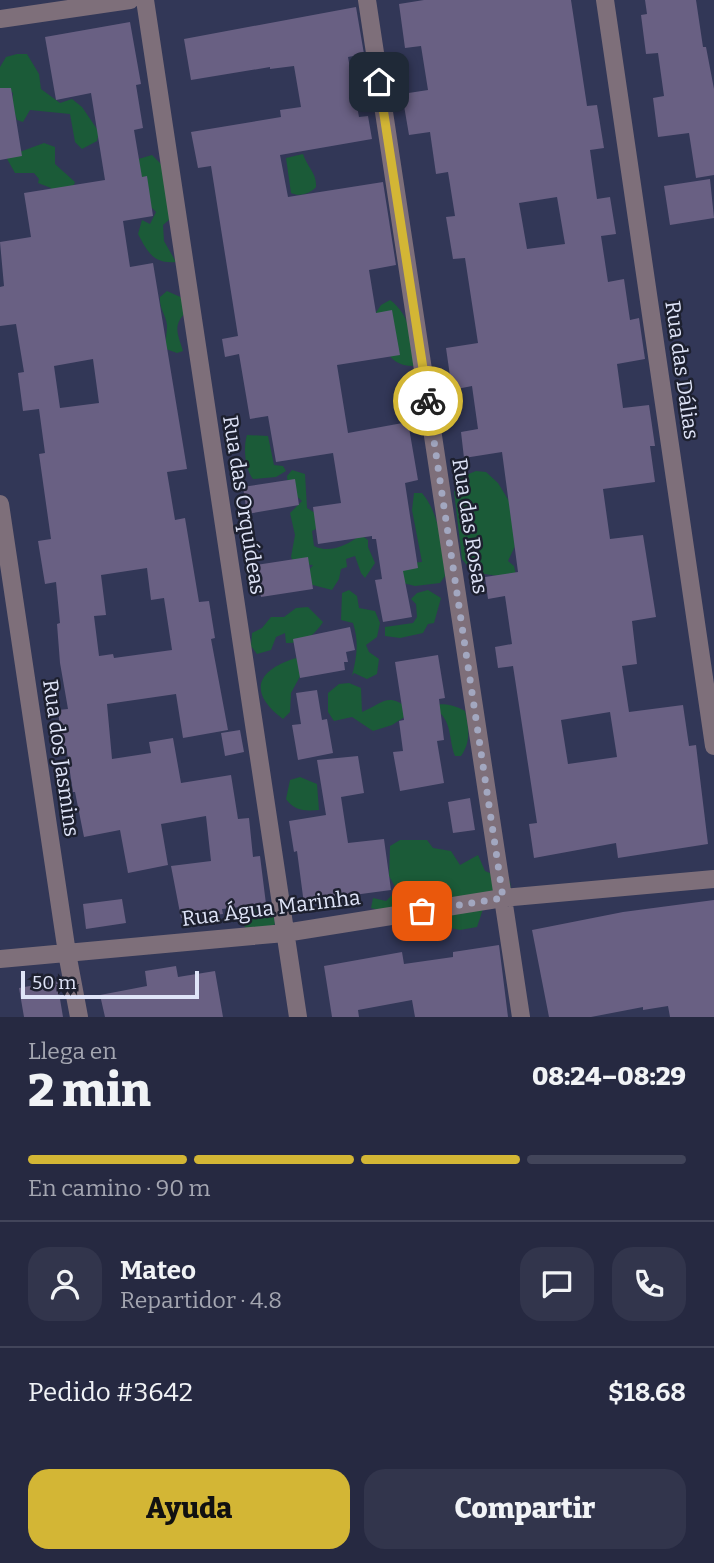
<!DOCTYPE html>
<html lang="es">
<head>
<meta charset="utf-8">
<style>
	body { margin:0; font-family:Bitter,serif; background:#32354c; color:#f1f3f6; height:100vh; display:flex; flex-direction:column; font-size:26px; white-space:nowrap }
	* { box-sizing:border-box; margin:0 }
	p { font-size:23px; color:#a4a6b1 }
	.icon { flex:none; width:38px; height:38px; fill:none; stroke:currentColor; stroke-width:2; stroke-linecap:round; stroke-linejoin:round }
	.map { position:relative; height:1017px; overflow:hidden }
	.drawer { display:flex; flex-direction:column; background:#262941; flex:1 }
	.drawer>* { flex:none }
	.scale { position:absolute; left:21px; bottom:18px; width:178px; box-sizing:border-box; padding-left:7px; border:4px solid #dfe4f8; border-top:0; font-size:19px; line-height:24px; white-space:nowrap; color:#dfe4f8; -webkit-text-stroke:5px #1d202f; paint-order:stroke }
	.pin { position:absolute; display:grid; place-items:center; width:60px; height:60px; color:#fff; margin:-30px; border-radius:14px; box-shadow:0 4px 10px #0006 }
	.courier { position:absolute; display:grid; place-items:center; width:70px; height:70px; margin:-35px; border:5px solid #d3b635; border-radius:50%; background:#fff; color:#222; box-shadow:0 2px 9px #0007 }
	.head em { font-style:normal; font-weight:800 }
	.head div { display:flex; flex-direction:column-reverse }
	.head { display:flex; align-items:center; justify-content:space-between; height:119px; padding:0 28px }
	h1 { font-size:46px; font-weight:800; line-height:52px }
	.bar { display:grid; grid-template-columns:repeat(4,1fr); gap:10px 7px; align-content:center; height:84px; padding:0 28px }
	.bar i { height:9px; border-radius:5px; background:#42455a }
	.bar .active { background:#d3b635 }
	.bar p { grid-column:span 4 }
	.line { display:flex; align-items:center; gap:18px; padding:0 28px; border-top:2px solid #42455a }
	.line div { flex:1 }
	.round { display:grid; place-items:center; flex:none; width:74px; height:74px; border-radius:21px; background:#32354c }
	.primary-button { display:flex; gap:14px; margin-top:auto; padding:14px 28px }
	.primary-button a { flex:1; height:80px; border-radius:21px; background:#d3b635; color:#111; font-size:28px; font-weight:800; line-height:80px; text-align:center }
	.primary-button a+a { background:#32354c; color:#f1f3f6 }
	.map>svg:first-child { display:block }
</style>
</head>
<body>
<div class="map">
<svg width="714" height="1017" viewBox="0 0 714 1017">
	<rect width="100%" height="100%" fill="#323757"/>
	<path fill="#1b5b38" d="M 17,54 L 27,54 L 39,74 L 41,89 L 60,103 L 72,99 L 82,107 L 99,132 L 97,141 L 82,149 L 75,142 L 70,114 L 30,110 L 23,122 L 17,120 L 12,105 L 13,93 L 9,90 L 0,94 L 0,67 L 6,57 Z
		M 44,143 L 55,147 L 55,164 L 75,182 L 71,192 L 49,201 L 51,188 L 38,183 L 39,179 L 34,173 L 15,173 L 6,157 Z
		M 303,154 C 307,167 317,173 316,187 C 310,194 299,197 291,193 L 286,158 Z
		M 152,155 L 162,165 L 170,219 L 163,225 L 164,241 L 176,262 C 154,264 148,253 138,234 L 142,220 L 150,224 L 156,212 L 147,203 L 135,160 Z
		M 167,291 L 187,300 L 186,312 C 172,326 178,334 183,351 L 177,353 L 166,349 C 165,340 167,333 167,325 C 166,315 159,309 160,297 Z
		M 390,300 C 412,316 411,341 415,366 C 385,367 382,341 373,317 L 381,305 Z
		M 247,435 L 268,436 L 274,465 L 283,466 L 286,471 L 276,477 L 253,479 C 245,469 243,447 247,435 Z
		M 292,470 L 305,474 L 307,508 L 320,516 L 322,526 L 312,531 L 314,546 C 330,554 347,545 361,535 L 368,540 L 368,547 L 375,563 L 365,578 L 361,573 L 355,556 L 346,559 L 347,567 L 341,569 L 339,579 L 332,590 L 309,584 L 304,577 L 313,565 L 295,564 L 291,557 L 295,535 L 290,513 L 302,501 L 288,489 L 287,476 Z
		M 476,471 L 486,472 L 498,483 L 509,501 L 515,546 L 508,561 L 514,566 L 517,579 L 485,574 L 476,577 L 462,559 L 454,492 L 461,477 Z
		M 414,493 L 422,493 C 440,514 443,549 445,576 L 440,583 L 415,586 L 399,582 L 399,568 L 407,563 L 422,562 L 412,510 Z
		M 349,590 L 357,596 L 359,608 L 375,611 L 380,623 L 377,637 L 366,645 L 369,652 L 379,659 L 377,674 L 367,679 L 354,673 L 352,676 C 357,656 359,642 353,623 L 341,620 L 342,593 Z
		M 428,590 L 441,598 L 434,623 L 428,624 L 423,633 L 400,638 L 385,636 L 385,627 L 413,623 L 417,617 L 416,604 L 411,599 L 417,593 Z
		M 308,607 L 323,622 C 313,637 304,643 286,643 L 285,633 L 276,637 L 271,650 L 257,654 L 251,646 L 252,633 L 262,628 L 271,617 L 284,617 L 296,608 Z
		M 296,658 L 304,669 L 291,693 L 290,712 L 283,719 C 247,692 257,670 296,658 Z
		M 349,683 L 361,688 L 362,712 C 384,703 387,692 409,709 C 430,705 446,700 465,711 C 469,728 471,742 461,756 L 455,756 C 449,741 452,726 441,714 L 406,716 L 392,725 L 373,731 L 352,717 L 334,721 L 328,712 L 328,693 L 339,684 Z
		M 300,777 L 317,784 L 319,810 C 304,811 295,811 286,799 L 290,780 Z
		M 400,840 L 427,840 L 433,848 L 451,851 L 460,865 L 478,855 L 485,871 L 510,881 L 512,902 L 484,906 L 477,927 L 460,930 L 441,926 L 421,909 L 402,899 C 391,910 385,912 371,908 L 373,898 L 386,901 L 397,890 L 389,876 L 390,846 Z
		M 262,900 L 272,906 L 275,923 L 273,927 L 248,931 C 233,913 245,906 262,900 Z"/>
	<path fill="#696083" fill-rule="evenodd" d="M 424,0 L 571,0 L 587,106 L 597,105 L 604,148 L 590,150 L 597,199 L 610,197 L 616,234 L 601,236 L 608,282 L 624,279 L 630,320 L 639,318 L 645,359 L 617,364 L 623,408 L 649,405 L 655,446 L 650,446 L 655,482 L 603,489 L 610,539 L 643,535 L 656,617 L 632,621 L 637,664 L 622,666 L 629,712 L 683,705 L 689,746 L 696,745 L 708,844 L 618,858 L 616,843 L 534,858 L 529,824 L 537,823 L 513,666 L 498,668 L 495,647 L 512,644 L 505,596 L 488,599 L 485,577 L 518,572 L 502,452 L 464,458 L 461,432 L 478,429 L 472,386 L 452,390 L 446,348 L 478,343 L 465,258 L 453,259 L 446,217 L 455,216 L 448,172 L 436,174 L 430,132 L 409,135 L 402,94 L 428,90 L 421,46 L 405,48 L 399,4 ZM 557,197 L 565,244 L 527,249 L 519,203 ZM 610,712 L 617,757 L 568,764 L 561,720 Z
		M 645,0 L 696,0 L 703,47 L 706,47 L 714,89 L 714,175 L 696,178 L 689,133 L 658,137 L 653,98 L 664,96 L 658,53 L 646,54 L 641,15 L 647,14 Z
		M 356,7 L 364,54 L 348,57 L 359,117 L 368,116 L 372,139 L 280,155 L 288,197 L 383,182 L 396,265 L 369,270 L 376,313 L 392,310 L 400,355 L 337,365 L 348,433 L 408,422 L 418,480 L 405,483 L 418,568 L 403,571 L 412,617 L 383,622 L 375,580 L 382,579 L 376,539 L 372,539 L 372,536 L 318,544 L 313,507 L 341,503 L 333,453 L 276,462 L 268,416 L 250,419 L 239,354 L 225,357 L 222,339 L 238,336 L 211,166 L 198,168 L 191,132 L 281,117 L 280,110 L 301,107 L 294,66 L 270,69 L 270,67 L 191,80 L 184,39 Z
		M 130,22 L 141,84 L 136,85 L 143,128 L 134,130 L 142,177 L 147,176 L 153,216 L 123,221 L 130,267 L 153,263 L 187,469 L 167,472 L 175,520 L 185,518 L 199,602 L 209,601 L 215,638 L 211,639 L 228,730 L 183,738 L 176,694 L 107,704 L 112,759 L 151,753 L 149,742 L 173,738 L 181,783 L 231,775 L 238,819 L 249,818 L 253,857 L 260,856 L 266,904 L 222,909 L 223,914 L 181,918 L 171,866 L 211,861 L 206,816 L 161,824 L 168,865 L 128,873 L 120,830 L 84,837 L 75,792 L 73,792 L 66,746 L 62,746 L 58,710 L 68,709 L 60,663 L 57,624 L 60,623 L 56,582 L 45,584 L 38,541 L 51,539 L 39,454 L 45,453 L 39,409 L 23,411 L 18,373 L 24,372 L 16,324 L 0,326 L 0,287 L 4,286 L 0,242 L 31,237 L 24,193 L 105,180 L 91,93 L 56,100 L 45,37 ZM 93,359 L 99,403 L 60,408 L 54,366 ZM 147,568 L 151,600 L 164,598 L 172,650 L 114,658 L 113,654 L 99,656 L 94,616 L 106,615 L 101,575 Z
		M 0,88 L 11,88 L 22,156 L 0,160 Z
		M 710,179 L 714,218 L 670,225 L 664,186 Z
		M 295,479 L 299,505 L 247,514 L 243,487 Z
		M 308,557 L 313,589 L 261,597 L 256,565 Z
		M 350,627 L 355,650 L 346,652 L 348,662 L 344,662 L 345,670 L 300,678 L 293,639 Z
		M 438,655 L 445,698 L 439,699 L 444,740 L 437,741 L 444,783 L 400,791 L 393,752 L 403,751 L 399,721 L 404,720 L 395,662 Z
		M 317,690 L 322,720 L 327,719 L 333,753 L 298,760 L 292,725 L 301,724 L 296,693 Z
		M 240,730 L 244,752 L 225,756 L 221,733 Z
		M 358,756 L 364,793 L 341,797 L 348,843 L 384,839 L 391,890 L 346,896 L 346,899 L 304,904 L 297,851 L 294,852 L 289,821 L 326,815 L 317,760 Z
		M 470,798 L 475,830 L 453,833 L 448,802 Z
		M 122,899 L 126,923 L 86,929 L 83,904 Z
		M 714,900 L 714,1017 L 670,1017 L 668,1006 L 643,1010 L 643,1007 L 591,1017 L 549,1017 L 532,930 L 623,912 Z
		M 499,945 L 508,1017 L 415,1017 L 412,1000 L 358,1010 L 359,1017 L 332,1017 L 324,966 L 402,952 L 404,964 L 453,957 L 453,952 Z
		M 176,966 L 178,977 L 215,971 L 223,1017 L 105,1017 L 100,995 L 147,986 L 145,971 Z
		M 57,981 L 63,1017 L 24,1017 L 19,988 Z"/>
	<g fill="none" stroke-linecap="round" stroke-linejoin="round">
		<path stroke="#7e6f7a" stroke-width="18" d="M 145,0 L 298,1017
			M 367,0 L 521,1017
			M 605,0 L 714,746
			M 0,19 L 130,0
			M 0,504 L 67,953 L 79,1017
			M 0,959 L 285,933 L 503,898 L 714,879"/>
	</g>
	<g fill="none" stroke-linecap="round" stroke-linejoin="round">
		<path stroke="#a2a7c0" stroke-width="7" stroke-dasharray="0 12.6" d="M 422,911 L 503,898 L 428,401"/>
		<path stroke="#d3b635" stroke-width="9" d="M 379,82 L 428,401"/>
	</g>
	<g text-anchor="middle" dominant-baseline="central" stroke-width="5" stroke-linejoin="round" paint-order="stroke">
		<g font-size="21" fill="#dfe4f8" stroke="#1d202f">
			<text transform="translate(682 370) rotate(82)">Rua das Dálias</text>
			<text transform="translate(244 505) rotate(81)">Rua das Orquídeas</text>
			<text transform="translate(470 526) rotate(81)">Rua das Rosas</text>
			<text transform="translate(61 758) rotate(82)">Rua dos Jasmins</text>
			<text transform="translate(271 908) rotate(-7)">Rua Água Marinha</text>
		</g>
	</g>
</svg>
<div class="scale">50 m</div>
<div class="pin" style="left:422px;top:911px;background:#ea580c"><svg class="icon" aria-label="bag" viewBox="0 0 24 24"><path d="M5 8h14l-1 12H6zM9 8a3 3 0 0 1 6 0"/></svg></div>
<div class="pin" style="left:379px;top:82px;background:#1f2937"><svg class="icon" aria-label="home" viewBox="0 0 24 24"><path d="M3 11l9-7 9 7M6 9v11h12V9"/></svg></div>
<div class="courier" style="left:428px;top:401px"><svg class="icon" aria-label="bike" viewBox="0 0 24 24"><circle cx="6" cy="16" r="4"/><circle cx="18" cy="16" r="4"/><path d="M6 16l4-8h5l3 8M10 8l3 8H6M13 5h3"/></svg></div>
</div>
<section class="drawer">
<div class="head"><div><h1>2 min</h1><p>Llega en</p></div><em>08:24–08:29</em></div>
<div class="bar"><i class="active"></i><i class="active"></i><i class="active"></i><i></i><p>En camino · 90 m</p></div>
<div class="line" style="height:126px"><a class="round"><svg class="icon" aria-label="person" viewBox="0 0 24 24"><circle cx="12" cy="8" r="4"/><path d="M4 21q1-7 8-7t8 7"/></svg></a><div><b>Mateo</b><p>Repartidor · 4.8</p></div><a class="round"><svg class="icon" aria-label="chat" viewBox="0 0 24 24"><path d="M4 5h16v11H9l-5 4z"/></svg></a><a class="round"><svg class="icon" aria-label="phone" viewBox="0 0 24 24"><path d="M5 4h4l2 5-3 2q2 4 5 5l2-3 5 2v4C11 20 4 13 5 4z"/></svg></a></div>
<div class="line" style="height:91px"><div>Pedido #3642</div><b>$18.68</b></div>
<div class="primary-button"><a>Ayuda</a><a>Compartir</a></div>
</section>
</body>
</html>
